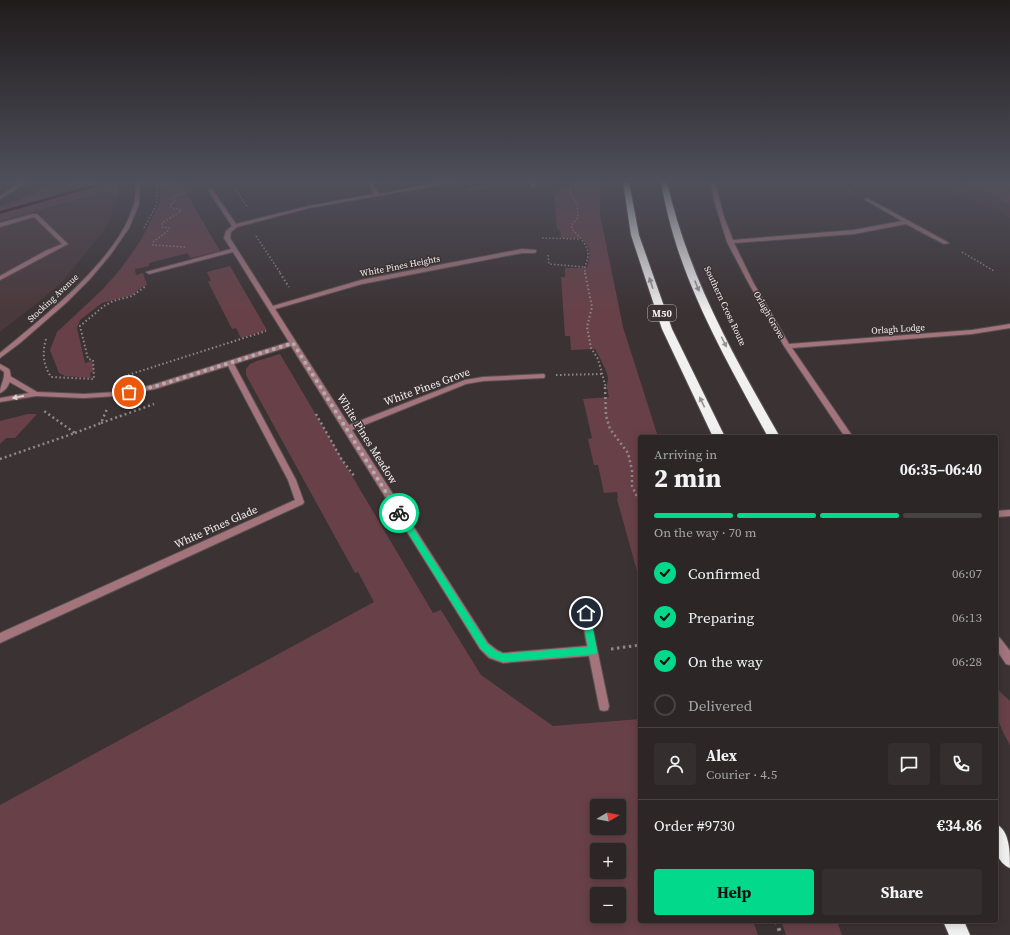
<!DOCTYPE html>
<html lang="en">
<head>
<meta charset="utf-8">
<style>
	body { margin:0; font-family:"Source Serif 4",serif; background:#342e2e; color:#f1f3f6; height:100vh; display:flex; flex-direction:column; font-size:15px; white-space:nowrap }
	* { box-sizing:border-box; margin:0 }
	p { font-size:13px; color:#a6a5a7 }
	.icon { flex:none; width:22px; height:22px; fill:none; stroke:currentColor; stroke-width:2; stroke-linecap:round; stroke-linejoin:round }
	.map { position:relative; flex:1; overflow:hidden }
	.side { position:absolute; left:638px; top:435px; width:360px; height:488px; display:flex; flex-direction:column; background:#2c2626; border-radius:4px; box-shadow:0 2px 10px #0003,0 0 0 1px #484343 }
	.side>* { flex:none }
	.needle { width:26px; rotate:80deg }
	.controls { position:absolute; left:590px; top:799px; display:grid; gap:8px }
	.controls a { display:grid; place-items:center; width:36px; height:36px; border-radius:4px; background:#2c2626; box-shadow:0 2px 10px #0003,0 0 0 1px #484343; font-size:20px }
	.pin { position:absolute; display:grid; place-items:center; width:34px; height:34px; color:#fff; margin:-17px; border:2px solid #fff; border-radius:50%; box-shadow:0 1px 4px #0007 }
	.courier { position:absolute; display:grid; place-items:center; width:40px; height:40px; margin:-20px; border:3px solid #02d98b; border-radius:50%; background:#fff; color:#222; box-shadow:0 1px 5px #0007 }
	.overview em { font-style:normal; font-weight:700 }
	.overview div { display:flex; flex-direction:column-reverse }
	.overview { display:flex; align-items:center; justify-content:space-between; height:68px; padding:0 16px }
	h1 { font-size:26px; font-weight:700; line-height:30px }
	.bar { display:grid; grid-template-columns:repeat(4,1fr); gap:6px 4px; align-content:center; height:48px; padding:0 16px }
	.bar i { height:5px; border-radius:3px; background:#484343 }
	.bar .active { background:#02d98b }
	.bar p { grid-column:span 4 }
	.line { display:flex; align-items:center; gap:10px; padding:0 16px; border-top:1px solid #484343 }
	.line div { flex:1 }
	.round { display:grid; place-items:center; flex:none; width:42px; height:42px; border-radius:4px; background:#342e2e }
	ol { padding:0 16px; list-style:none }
	li { display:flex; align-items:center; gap:12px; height:44px }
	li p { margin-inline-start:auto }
	li .icon { padding:4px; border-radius:50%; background:#02d98b; color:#111; stroke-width:4 }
	li:last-child { color:#a6a5a7 }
	li i { width:22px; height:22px; border:2px solid #484343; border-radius:50% }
	.action { display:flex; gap:8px; margin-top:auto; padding:8px 16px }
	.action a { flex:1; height:46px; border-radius:4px; background:#02d98b; color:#111; font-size:16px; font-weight:700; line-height:46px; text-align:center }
	.action a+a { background:#342e2e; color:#f1f3f6 }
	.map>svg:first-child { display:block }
</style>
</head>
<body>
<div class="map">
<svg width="1010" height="935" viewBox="0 0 1010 935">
	<rect width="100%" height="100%" fill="#3b3233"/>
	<path fill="#4a393c" d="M 934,182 L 1010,182 L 1010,218 L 1009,217 Z
		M 106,193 L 110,196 L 118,193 L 115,207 L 106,228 L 62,282 L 41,300 L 0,332 L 0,221 L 47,207 L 48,208 Z"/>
	<path fill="#684148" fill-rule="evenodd" d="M 75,182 L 117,182 L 118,193 L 110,196 L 106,193 L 94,196 L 93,195 L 0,221 L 0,206 L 35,194 L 42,188 Z
		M 159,182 L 174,182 L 192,187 L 185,191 L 220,251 L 190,258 L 188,253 L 149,263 L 149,266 L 135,269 L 136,275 L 143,273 L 147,285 L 142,287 L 132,295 L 102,303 L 80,320 L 77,328 L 85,363 L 92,361 L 94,371 L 90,373 L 91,378 L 65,376 L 59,373 L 50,350 L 57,332 L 102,290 L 119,271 L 141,240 L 159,204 L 161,190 Z
		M 573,182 L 600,182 L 600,214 L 623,327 L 658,437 L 640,437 L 640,582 L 617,499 L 618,498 L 617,492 L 604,493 L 598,465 L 594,465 L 588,439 L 592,438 L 583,399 L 609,397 C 608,394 608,391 607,388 C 606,385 608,382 608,379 C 609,374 598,354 595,349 L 571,350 L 570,336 L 565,336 L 561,277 L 565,277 L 565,268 L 587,268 C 590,255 592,248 581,238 L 561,238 L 560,230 L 557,229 L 554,195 L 558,195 L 558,189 L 561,189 L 561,187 L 574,187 Z
		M 965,182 L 1010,182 L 1010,204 Z
		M 230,266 L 267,330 L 241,338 L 236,328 L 232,329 L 208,282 L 211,281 L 207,272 Z
		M 280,354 L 433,613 L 441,610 L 481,675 L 553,726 L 640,719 L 640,921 L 753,921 L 758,935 L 0,935 L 0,805 L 374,602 L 358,572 L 355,573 L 246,375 L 246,369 L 250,364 L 257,361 ZM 597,806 L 619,806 L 619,828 L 597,828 ZM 597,850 L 619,850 L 619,872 L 597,872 ZM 597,894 L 619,894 L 619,916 L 597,916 Z
		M 28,414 L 37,414 L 15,438 L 6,438 L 0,444 L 0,421 Z
		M 996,688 L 1010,701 L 1010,745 C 996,720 996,716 996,688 Z
		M 781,921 L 837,921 L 842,935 L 786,935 Z"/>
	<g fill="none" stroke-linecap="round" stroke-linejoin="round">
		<path fill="#330512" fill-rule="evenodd" d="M 104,182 L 112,182 L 0,214 L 0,211 Z"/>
		<g stroke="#595051" stroke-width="2">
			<path id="service" d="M 33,214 L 37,214 L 68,244 L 0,280 L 0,276 L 45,251 L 62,244 L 34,217 L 0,227 L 0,223 Z"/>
		</g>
		<g stroke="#595051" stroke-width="2">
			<path id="minor" d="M 21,182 L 27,182 L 0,199 L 0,196 Z
				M 368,182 L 372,182 L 379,194 L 444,182 L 456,182 L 309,208 L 237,227 L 231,232 L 230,238 L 273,306 L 361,280 L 522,249 L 536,250 L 536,252 L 534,253 L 522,253 L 362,284 L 275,309 L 349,425 L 465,380 L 483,377 L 544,374 L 545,376 L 544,378 L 542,378 L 483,381 L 466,384 L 352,430 L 488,643 L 497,650 L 503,653 L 587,646 L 581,613 L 583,610 L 586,608 L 589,610 L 609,706 L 608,710 L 604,711 L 600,710 L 599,706 L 589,656 L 503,663 L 489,658 L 480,649 L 291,346 L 234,364 L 296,480 L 304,502 L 303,504 L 0,643 L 0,633 L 295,500 L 288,480 L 228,366 L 155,389 L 117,396 L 84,398 L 36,396 L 0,402 L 0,398 L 29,393 L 6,380 L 5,378 L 6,376 L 10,376 L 37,392 L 84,394 L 117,392 L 152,385 L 289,342 L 233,252 L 149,274 L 146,272 L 231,249 L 224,238 L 226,231 L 232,226 L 208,190 L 208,189 L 212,189 L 236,224 L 309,206 L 374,194 Z
				M 531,182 L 535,182 L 535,187 L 531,187 Z
				M 711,182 L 715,182 L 724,217 L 733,240 L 854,230 L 902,221 L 865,200 L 865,199 L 867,198 L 949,243 L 944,244 L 906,224 L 854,234 L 734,243 L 753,282 L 789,344 L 972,330 L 1010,324 L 1010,328 L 972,334 L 792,348 L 853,437 L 845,437 L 784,346 L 748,282 L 727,242 L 714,200 Z
				M 1010,510 L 1010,516 L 996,517 L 996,511 Z
				M 996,636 L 1000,638 L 1010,651 L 1010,665 L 1006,664 L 996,649 Z"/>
		</g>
		<g stroke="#595051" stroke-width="2">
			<path id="tertiary" d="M 136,182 L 140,182 L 139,204 L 129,228 L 111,254 L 90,279 L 66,303 L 20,343 L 0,358 L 0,353 C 42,318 107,268 129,218 C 130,214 133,209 134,204 C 136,197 135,189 136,182 Z
				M 0,364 L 9,369 C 13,378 9,389 0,393 C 0,385 5,380 4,372 L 0,369 Z"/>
		</g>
		<g stroke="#595051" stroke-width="2">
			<path id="motorway" d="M 623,182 L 629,182 L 639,235 L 672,329 L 725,437 L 713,437 L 662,329 L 631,235 Z
				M 661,182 L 667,182 C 689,278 732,353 780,437 L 768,437 C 735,376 699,314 677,247 C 670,226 665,204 661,182 Z
				M 996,824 C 1010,831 1010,852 1010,868 C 992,860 996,840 996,824 Z
				M 943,921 L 964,921 L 970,935 L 949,935 Z"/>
		</g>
		<path stroke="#90898a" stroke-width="1.5" stroke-dasharray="1.5 2" stroke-linecap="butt" d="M 180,182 L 196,185
			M 230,182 L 248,208
			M 571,182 L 570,194 L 577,204 L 578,217 L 572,225 L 572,229 C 578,236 589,245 588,256 C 587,264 584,264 585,274
			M 836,182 L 853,193
			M 467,190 L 495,186 L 519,187
			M 144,228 L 157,204 L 157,182
			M 256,236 L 281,274
			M 542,238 L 580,239
			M 185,247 L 153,245 L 153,242 L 169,230 L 169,228 L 162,227 L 162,223 L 181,211 L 179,209 L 171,208 L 170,205 L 176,201 L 173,197 L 195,189
			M 962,252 L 994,271
			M 548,255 L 549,264 L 584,267"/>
		<path stroke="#90898a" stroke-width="2" stroke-dasharray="1.5 2.5" stroke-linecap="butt" d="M 280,273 L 289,287
			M 585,273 L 592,307 L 587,327 L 591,348 L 598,359 L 606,388
			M 46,339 C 42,353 43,364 51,377 L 94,379 L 93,360 L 88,359 L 80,326 L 104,306 L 113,301 L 132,296 L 146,286
			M 128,375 L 266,331
			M 556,375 L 602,374"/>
		<path stroke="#90898a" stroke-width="2.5" stroke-dasharray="2 3" stroke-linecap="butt" d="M 605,387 L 606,416 L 610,429 L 628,453 L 632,470 L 632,486 L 640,503
			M 316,414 L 342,460 L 355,477
			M 101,423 L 154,404
			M 75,433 L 101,423 L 107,409
			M 0,459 L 75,433 L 44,411"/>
		<path stroke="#90898a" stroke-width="3" stroke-dasharray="2.5 3.5" stroke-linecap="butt" d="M 611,649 L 640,645"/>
		<path stroke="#90898a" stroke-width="4" stroke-dasharray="3 4.5" stroke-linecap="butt" d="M 776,921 L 781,935"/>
		<use href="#service" fill="#a3747c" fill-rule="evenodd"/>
		<use href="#minor" fill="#a3747c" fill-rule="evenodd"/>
		<use href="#tertiary" fill="#a3747c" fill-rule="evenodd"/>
		<use href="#motorway" fill="#f0f0f0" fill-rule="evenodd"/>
	</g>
	<defs><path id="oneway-solid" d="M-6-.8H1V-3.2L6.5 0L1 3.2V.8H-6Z"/></defs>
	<g fill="#969192">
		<use href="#oneway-solid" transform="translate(651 283) rotate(-109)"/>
		<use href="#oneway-solid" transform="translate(697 286) rotate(68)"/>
		<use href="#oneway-solid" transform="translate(724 342) rotate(63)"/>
		<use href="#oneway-solid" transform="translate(702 402) rotate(-116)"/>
	</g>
	<use fill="#e1d1d4" href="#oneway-solid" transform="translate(18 397) rotate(169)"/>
	<linearGradient id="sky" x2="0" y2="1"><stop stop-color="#201c1c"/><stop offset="0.58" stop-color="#4f4f5b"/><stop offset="1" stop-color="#4f4f5b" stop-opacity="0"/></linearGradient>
	<rect width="1010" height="313" fill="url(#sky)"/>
	<path fill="#02d98b" d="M 397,511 L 402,511 L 487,644 L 496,651 L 503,654 L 588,647 L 582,613 L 586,609 L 590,613 L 597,651 L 596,654 L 503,662 L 490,657 L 481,649 L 397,515 Z"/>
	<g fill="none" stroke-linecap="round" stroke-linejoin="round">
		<path stroke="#b5aeae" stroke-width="4" stroke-dasharray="0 7.2" d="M 129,392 L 153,387 L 293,343 L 399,513"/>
	</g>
	<g text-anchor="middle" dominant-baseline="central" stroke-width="3" stroke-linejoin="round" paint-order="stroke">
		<g font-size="9" fill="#f6f0f1" stroke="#3b3233">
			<text transform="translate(400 266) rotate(-11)">White Pines Heights</text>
			<text transform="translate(53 298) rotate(-43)">Stocking Avenue</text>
			<text transform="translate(725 306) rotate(65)">Southern Cross Route</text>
			<text transform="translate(769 315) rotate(60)">Orlagh Grove</text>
			<text transform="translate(898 329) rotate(-4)">Orlagh Lodge</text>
		</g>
		<rect fill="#3b3233" stroke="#beb7b8" stroke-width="1" x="648" y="305" width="28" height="16" rx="3"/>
		<g font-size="10" font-weight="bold" fill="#f6f0f1">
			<text x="662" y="313">M50</text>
		</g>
		<g font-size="11" fill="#f6f0f1" stroke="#3b3233">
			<text transform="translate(427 387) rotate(-20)">White Pines Grove</text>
			<text transform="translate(367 439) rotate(58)">White Pines Meadow</text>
			<text transform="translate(216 527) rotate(-24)">White Pines Glade</text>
		</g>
	</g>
</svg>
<div class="controls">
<a><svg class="needle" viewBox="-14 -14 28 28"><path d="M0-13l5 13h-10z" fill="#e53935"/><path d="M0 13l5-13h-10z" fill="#a6a5a7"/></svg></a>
<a>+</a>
<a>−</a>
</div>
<div class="pin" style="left:129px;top:392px;background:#ea580c"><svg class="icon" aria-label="bag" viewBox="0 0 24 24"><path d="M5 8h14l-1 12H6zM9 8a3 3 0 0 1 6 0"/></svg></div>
<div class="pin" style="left:586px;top:613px;background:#1f2937"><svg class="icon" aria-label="home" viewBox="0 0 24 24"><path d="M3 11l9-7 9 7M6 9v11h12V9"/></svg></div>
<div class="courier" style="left:399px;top:513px"><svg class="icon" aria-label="bike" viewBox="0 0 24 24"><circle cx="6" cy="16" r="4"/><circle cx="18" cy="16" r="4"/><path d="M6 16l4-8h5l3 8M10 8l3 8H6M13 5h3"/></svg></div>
<section class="side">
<div class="overview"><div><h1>2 min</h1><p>Arriving in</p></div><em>06:35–06:40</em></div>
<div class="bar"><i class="active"></i><i class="active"></i><i class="active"></i><i></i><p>On the way · 70 m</p></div>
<ol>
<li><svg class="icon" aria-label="check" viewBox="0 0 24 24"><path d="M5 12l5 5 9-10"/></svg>Confirmed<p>06:07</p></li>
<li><svg class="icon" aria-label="check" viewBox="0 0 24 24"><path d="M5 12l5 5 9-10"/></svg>Preparing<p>06:13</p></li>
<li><svg class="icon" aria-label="check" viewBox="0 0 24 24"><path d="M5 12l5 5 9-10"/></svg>On the way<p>06:28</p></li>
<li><i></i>Delivered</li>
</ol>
<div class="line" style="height:72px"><a class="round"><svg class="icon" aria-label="person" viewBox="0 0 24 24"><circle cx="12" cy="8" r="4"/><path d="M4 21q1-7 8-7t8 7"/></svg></a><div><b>Alex</b><p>Courier · 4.5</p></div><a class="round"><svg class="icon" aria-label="chat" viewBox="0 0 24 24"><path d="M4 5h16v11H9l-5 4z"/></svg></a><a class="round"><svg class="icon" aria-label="phone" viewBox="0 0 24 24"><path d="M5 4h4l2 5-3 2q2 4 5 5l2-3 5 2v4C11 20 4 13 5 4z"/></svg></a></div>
<div class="line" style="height:52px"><div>Order #9730</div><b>€34.86</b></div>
<div class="action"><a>Help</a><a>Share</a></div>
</section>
</div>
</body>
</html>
